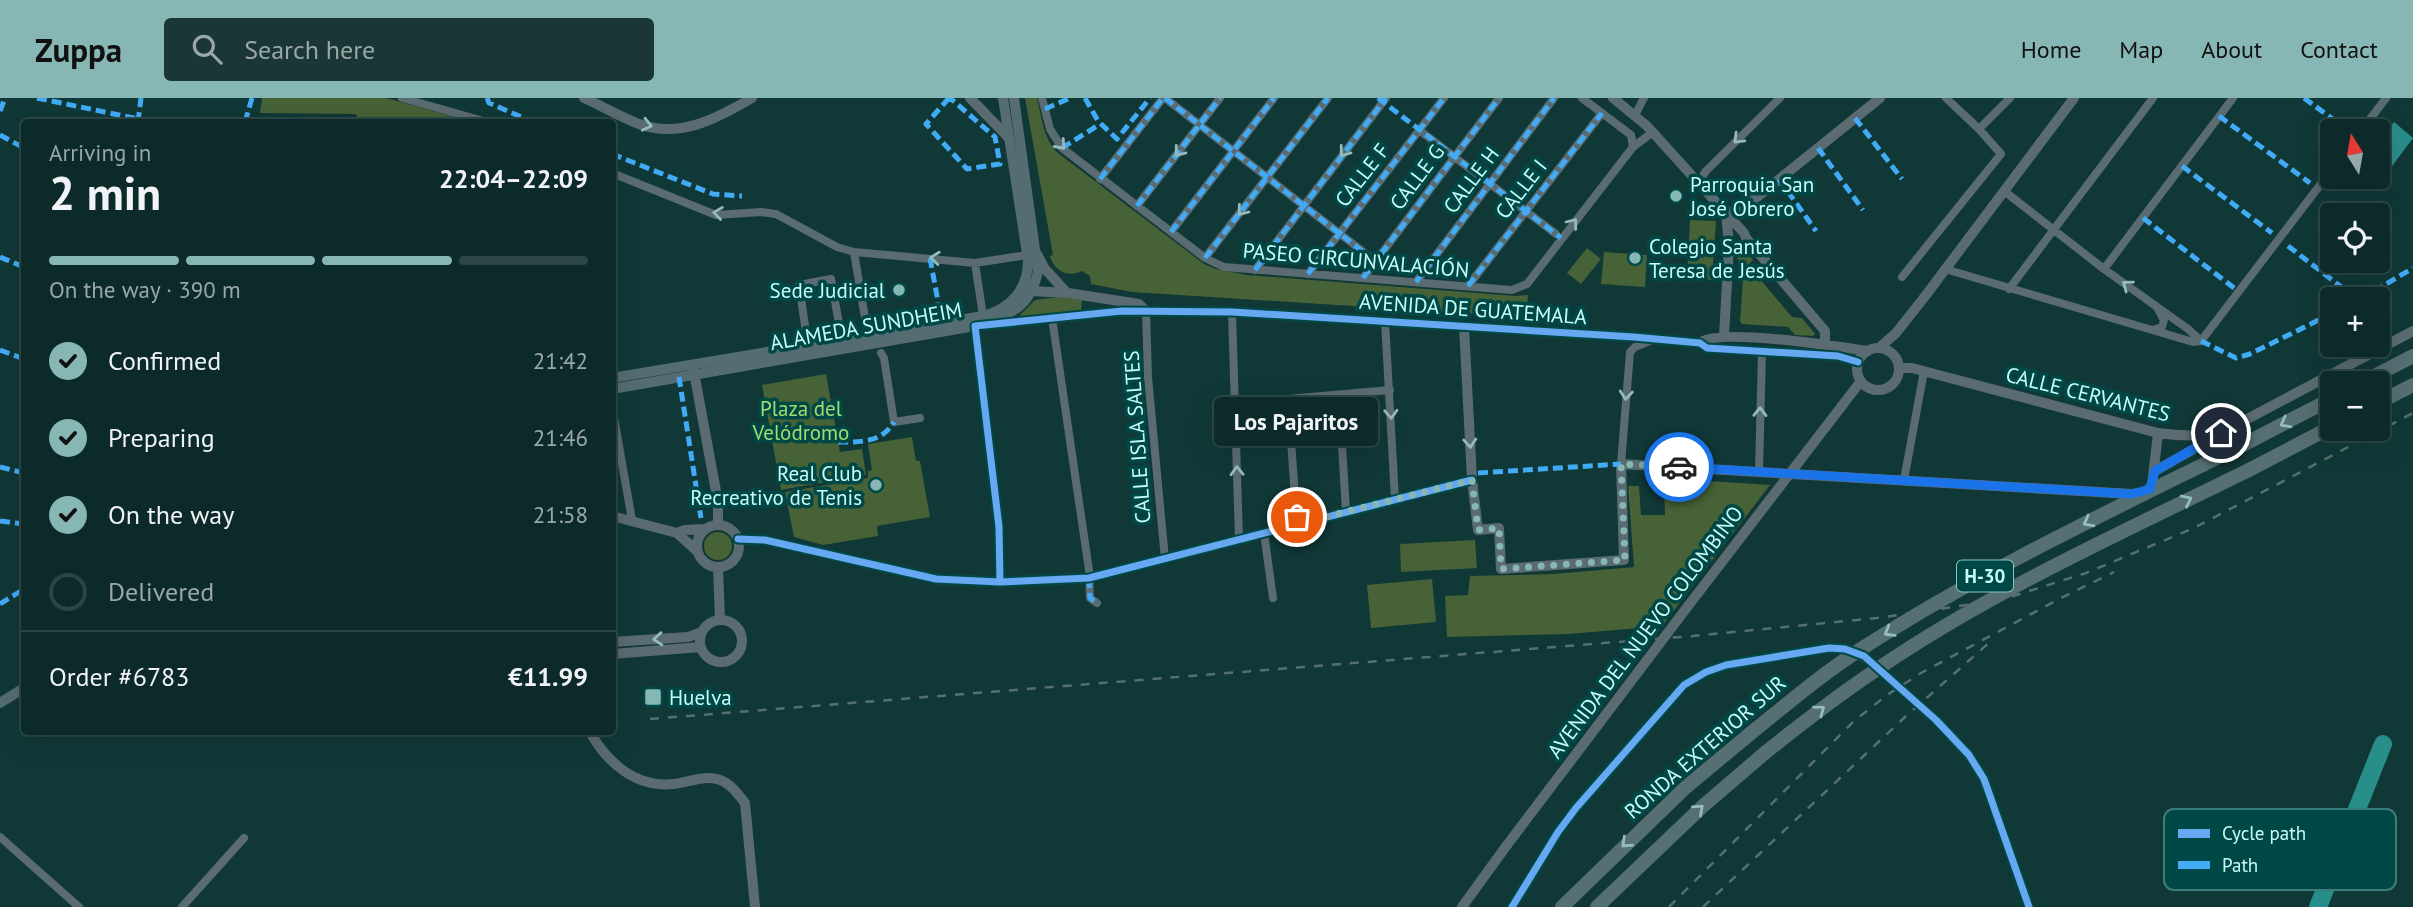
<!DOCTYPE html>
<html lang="en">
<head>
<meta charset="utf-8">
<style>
	body { margin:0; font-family:"PT Sans",sans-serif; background:#1a3635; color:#f1f3f6; height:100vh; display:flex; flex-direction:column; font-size:26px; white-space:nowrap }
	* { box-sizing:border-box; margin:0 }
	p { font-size:23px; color:#9aa7a8 }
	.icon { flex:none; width:38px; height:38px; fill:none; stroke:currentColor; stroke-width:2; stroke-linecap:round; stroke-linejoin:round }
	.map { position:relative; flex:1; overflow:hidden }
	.sheet { position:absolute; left:21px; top:21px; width:595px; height:616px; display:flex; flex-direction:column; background:#0c2a29; border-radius:7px; box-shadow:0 7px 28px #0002,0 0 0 2px #2c4646 }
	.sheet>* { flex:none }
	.needle { width:46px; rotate:349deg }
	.buttons { position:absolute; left:2320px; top:21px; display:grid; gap:14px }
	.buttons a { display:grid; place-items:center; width:70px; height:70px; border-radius:7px; background:#0c2a29; box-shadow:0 7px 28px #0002,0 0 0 2px #2c4646; font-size:35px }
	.pin { position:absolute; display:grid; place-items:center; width:60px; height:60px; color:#fff; margin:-30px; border:4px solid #fff; border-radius:50%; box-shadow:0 2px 7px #0007 }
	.courier { position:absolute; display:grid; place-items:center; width:70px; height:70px; margin:-35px; border:5px solid #1a73e8; border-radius:50%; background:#fff; color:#222; box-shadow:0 2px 9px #0007 }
	.bubble { position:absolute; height:49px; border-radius:7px; background:#0c2a29; box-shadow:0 7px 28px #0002,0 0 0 2px #2c4646; font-size:23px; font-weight:600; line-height:49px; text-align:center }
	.headline em { font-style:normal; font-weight:600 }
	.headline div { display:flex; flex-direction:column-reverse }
	.headline { display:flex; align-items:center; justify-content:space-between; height:119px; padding:0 28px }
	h1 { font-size:46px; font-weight:600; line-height:52px }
	.bar { display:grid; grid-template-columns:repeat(4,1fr); gap:10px 7px; align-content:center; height:84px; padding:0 28px }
	.bar i { height:9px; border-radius:5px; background:#2c4646 }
	.bar .selected { background:#87b7b4 }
	.bar p { grid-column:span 4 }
	.line { display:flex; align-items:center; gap:18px; padding:0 28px; border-top:2px solid #2c4646 }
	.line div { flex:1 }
	ol { padding:0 28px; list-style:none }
	li { display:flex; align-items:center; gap:21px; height:77px }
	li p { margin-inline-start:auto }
	li .icon { padding:7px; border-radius:50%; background:#87b7b4; color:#111; stroke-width:4 }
	li:last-child { color:#9aa7a8 }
	li i { width:38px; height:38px; border:4px solid #2c4646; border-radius:50% }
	header { display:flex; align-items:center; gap:42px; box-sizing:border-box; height:98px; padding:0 35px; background:#87b7b4; color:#111 }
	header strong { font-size:33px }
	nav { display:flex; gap:38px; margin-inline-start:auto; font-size:24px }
	.search { width:490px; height:63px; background:#1a3635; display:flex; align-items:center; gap:18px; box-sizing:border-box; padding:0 24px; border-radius:7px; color:#9aa7a8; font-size:26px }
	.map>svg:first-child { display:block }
</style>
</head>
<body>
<header>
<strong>Zuppa</strong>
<div class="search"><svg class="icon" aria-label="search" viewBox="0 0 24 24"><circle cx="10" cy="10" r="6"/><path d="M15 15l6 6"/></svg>Search here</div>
<nav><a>Home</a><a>Map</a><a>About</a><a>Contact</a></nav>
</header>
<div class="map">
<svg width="2413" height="809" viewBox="0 0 2413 809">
	<rect width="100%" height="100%" fill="#103837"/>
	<path fill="#466236" d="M 262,0 L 386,0 L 472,24 L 359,24 L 356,16 L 260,15 Z
		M 1025,0 L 1037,0 C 1042,19 1043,41 1058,55 L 1204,166 L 1216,171 L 1247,177 L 1515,198 L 1528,197 L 1526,219 L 1132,194 L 1091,186 L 1090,178 L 1082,173 C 1068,180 1054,173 1050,158 L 1053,157 Z
		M 1690,122 L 1716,123 L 1712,182 L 1687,180 Z
		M 1739,146 L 1753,162 L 1748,167 L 1792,219 L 1802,220 L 1815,236 L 1813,238 L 1795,237 L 1788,229 L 1742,226 L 1740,223 L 1744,168 L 1737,160 Z
		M 1587,150 L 1601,161 L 1581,186 L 1567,175 Z
		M 1604,154 L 1647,157 L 1645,189 L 1601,186 Z
		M 1058,199 L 1082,202 L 1081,212 L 1018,219 L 1035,202 Z
		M 826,276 L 840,354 L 862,351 L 866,377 L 781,392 L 762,287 Z
		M 912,339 L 916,363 L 920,363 L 930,419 L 877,428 L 878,438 L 823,447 L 794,439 L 785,394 L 868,380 L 868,373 L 872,372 L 868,346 Z
		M 1664,380 L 1770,387 L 1662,528 L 1569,536 L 1447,539 L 1445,498 L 1468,497 L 1470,478 L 1554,476 L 1634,469 L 1628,388 L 1639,388 L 1641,417 L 1665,417 Z
		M704 448a14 14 0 1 1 28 0a14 14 0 1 1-28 0Z
		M 1475,442 L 1477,470 L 1401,474 L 1400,446 Z
		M 1432,481 L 1436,524 L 1371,530 L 1367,487 Z"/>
	<path fill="#288e8a" d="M 2394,24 L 2413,40 L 2387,75 L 2378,69 L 2378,45 Z"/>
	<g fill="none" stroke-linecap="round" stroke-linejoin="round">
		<path stroke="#288e8a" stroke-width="18" d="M 2318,809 L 2383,646"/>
		<path stroke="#5a6b72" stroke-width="8" d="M 402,0 L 487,24
			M 1042,0 L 1050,31 L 1062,50 L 1205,160 L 1224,169 L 1512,192 L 1527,186 L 1633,49 L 1653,34
			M 1165,0 L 1375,163
			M 1582,0 L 1631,37 L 1633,49
			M 1635,17 L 1644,0
			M 1979,31 L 2010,0
			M 1419,32 L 1556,136
			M 2361,33 L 2386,0
			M 612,75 L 716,117 L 761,114 L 776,116 L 837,149 L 854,154 L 975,165 L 1027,157
			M 1100,81 L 1163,0
			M 1699,84 L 1706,73 L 1780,0
			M 2004,93 L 2104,171 L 2188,231 L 2201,243
			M 1137,108 L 1220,0
			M 1171,134 L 1274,0
			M 854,154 L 868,238
			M 1205,160 L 1328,0
			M 975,165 L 983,218
			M 1945,171 L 2193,244 L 2201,243
			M 2104,171 L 2233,0
			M 1255,172 L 1386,0
			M 1308,176 L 1444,0
			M 1902,179 L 2001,56 L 1979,31 L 1946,0
			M 1363,180 L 1499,0
			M 1416,184 L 1554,0
			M 1468,188 L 1602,15
			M 2009,191 L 2153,0
			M 1146,213 L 1148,279 L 1165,461
			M 1232,214 L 1239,441
			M 1052,220 L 1089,472 L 1090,500 L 1097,505
			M 1385,223 L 1395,401
			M 975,228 L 999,429 L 1000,484
			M 2152,232 L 2162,229 L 2164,222 L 2157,209
			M 2201,243 L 2333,70
			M 808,248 L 799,187 L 831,181 L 842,242
			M 881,255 L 884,260 L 894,324 L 920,320
			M 1339,297 L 1346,414
			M 612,308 L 632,422
			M 1621,366 L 1630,254 L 1635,249 L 1652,242
			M 1759,374 L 1762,253
			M 1904,382 L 1924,273
			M 1297,426 L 1288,301 L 1390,292
			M 1264,435 L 1273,500
			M 1936,622 L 1969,657 L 1984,681 L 2029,809
			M 0,739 L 79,809
			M 182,809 L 244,740
			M 1512,809 L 1558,734 L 1576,710 L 1684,587 L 1706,574 L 1726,567 L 1829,550 C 1860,552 1873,566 1896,585"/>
		<path stroke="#5a6b72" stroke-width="10" d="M 584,0 C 602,8 620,19 639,26 C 680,41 718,20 752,0
			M 970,0 L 1009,40
			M 1613,0 L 1647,28 L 1744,135 L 1746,140 L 1825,233 L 1825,246
			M 1726,115 L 1741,112 L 1880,0
			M 1037,156 L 1045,171 L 1067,195
			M 1025,190 L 1032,193 L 1068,195 L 1139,206 L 1146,213
			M 985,227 L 1122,213 L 1232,214 L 1634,239 L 1700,245 L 1707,250 L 1838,258 L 1858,264
			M 1464,228 L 1472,382 L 1478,432 L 1499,430 L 1501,471 L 1624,462 L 1621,366 L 2132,396 L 2146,394 L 2152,387 L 2158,335
			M 1724,238 L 1729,148 L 1726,115
			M 1700,245 C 1718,229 1840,249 1868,253
			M 1879,250 L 1896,235 L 1926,197 L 2074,0
			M1857 271a21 21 0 1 1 42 0a21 21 0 1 1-42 0Z
			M 693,269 L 718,404 L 718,427
			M 1899,270 L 1912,270 L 2158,335 C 2180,338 2199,339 2221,335 L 2413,233
			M 1841,309 L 1861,283
			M 2155,373 L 2215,339
			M 612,418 L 677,435 L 698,454
			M697 448a21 21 0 1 1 42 0a21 21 0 1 1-42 0Z
			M 677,435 L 685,432 L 705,431
			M 738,441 L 765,442 L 936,481 L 1000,484 L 1089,480 L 1472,382
			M 718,469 L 720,522
			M700 543a21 21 0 1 1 42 0a21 21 0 1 1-42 0Z
			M 612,544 L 688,539 L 702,534
			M 612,556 L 701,549
			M 590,634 C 607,664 635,690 673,686 C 685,685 699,679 711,680 C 727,681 736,693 745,705 L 755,809
			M 1462,809 L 1507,747"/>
		<path stroke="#566c73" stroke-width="10" d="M 612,280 L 983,218 C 1011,211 1028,191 1028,162 L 1003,0
			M 612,291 L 975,228 C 1009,216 1030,212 1038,173 L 1014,0
			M 0,605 L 24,590"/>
		<path stroke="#566f73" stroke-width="14" d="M 2361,285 L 2413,258
			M 2378,305 L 2413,287
			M 2237,350 L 2333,300
			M 2249,372 L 2333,328
			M 1562,809 L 1686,689 L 1751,635
			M 1597,809 L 1703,708 L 1766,654"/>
		<path stroke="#576f72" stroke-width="2.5" stroke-dasharray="9 9" stroke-linecap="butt" d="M 650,621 L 1693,538 L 1877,520 L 2001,502 L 2086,475 L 2194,430 L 2413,315
			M 1669,809 L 1854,623 L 1887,597 L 1921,575 L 2061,500 L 2114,474
			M 1703,809 L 1905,619 L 1990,544"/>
		<path stroke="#5a6b72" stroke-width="8" d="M 1896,585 L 1936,622"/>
		<path stroke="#5a6b72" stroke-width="10" d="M 1507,747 L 1685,512 L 1841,309"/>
		<path stroke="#566f73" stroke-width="14" d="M 1751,635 C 1787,606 1822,576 1861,551 C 1980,474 2110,413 2237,350
			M 1766,654 C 1801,626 1836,599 1873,574 C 1989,494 2123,434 2249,372"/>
		<path stroke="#42abf6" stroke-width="5" stroke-dasharray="10 5" stroke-linecap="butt" d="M 37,0 L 153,24
			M 487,0 L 489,5 L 533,24
			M 949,0 L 926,26 L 967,71 L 1000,66 L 995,39 L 950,0
			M 1085,0 L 1098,23 L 1117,41 L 1150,0
			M 1165,0 L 1375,163
			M 1378,0 L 1561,140
			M 2304,0 L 2349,33
			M 1045,11 L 1070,0
			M 0,13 L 5,0
			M 2219,18 L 2310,85
			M 1855,20 L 1902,81
			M 138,24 L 141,0
			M 245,24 L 252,0
			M 0,37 L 24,50
			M 1062,50 L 1097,28
			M 1818,50 L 1863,112
			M 612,56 L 713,96 L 742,98
			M 2182,68 L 2272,135
			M 1100,81 L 1163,0
			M 1779,81 L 1816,133
			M 1137,108 L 1220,0
			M 2143,120 L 2238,193
			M 1171,134 L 1274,0
			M 2288,148 L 2357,201
			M 0,159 L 24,169
			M 930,160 L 942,225
			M 1205,160 L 1328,0
			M 1255,172 L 1386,0
			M 1308,176 L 1444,0
			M 1363,180 L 1499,0
			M 1416,184 L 1554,0
			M 1468,188 L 1602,15
			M 2361,201 L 2413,170
			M 2201,243 L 2236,260 L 2250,256 L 2333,215
			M 0,252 L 24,261
			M 679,279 L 701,420
			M 838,344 C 861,344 881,345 894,324
			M 0,369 L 24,375
			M 1478,375 L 1621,366
			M 0,423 L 24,426
			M 1089,480 L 1090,500 L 1097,505
			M 0,506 L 24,491"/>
		<g stroke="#004846" stroke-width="11">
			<path id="cycleway" d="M 738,441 L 765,442 L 936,481 L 1000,484 L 1089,480 L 1472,382
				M 1000,484 L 999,429 L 975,228 L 1122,213 L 1232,214 L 1634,239 L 1700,245 L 1707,250 L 1838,258 L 1858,264
				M 1512,809 L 1558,734 L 1576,710 L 1684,587 L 1706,574 L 1726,567 L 1829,550 L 1845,551 L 1864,558 L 1936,622 L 1969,657 L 1984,681 L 2029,809"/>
		</g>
		<use href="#cycleway" stroke="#66a8f1" stroke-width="7"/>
	</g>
	<defs><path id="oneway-chevron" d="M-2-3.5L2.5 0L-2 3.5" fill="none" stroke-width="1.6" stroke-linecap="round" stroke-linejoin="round" transform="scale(1.75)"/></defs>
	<g stroke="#96bbbc">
		<use href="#oneway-chevron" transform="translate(647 27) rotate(13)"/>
		<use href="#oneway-chevron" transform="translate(1738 41) rotate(135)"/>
		<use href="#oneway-chevron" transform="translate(1061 47) rotate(48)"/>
		<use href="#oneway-chevron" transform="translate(1179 54) rotate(127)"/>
		<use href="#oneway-chevron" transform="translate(1344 54) rotate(127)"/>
		<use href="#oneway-chevron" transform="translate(1242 113) rotate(128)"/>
		<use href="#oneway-chevron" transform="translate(718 115) rotate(-172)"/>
		<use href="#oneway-chevron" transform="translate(1573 125) rotate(-52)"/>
		<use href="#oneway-chevron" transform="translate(935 160) rotate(-174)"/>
		<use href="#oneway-chevron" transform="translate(2127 187) rotate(-144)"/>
		<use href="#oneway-chevron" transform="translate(1626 297) rotate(95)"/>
		<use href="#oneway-chevron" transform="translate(1760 314) rotate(-89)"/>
		<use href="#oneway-chevron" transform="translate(1391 316) rotate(87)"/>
		<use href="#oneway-chevron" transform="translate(1470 345) rotate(86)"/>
		<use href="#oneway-chevron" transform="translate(1237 373) rotate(-92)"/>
		<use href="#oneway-chevron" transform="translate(658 541) rotate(176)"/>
	</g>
	<g stroke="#94bdbc">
		<use href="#oneway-chevron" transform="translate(2285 325) rotate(152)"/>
		<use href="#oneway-chevron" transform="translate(2187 402) rotate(-26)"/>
		<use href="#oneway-chevron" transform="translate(2088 424) rotate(152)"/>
		<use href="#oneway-chevron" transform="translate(1889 534) rotate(149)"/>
		<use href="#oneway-chevron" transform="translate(1820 612) rotate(-37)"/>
		<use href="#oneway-chevron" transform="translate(1699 711) rotate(-42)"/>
		<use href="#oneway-chevron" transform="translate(1626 745) rotate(137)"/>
	</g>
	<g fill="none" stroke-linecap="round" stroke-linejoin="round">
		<path stroke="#87b7b4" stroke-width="7" stroke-dasharray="0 12.6" d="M 1297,419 L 1297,426 L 1472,382 L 1478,432 L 1499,430 L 1501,471 L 1625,462 L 1621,366 L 1679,369"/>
		<path stroke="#1a73e8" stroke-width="9" d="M 1679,369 L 2132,396 L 2150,391 L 2155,373 L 2221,335"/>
	</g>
	<g fill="#87b7b4" stroke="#004846" stroke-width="2.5">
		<circle cx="1676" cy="98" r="7"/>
		<circle cx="1635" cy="160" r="7"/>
		<circle cx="899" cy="192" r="7"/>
		<circle cx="876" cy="387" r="7"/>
		<rect x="644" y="590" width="18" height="18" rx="3.5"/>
	</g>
	<g text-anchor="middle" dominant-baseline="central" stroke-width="7" stroke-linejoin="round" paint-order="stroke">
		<rect fill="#004846" stroke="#8bc6c3" stroke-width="2" x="1957" y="462.5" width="56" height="31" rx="5"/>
		<g font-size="19" font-weight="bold" fill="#c7fcf8">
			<text x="1985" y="478">H-30</text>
		</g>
		<g font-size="21" fill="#c7fcf8" stroke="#004846">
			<text transform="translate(1362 77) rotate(-52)">CALLE F</text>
			<text transform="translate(1417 79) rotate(-53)">CALLE G</text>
			<text transform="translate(1471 82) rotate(-53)">CALLE H</text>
			<text transform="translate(1521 91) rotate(-52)">CALLE I</text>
			<text transform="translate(1356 162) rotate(5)">PASEO CIRCUNVALACIÓN</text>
			<text transform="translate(1473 211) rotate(4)">AVENIDA DE GUATEMALA</text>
			<text transform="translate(866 228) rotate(-10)">ALAMEDA SUNDHEIM</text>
			<text transform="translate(2088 296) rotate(14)">CALLE CERVANTES</text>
			<text transform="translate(1137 339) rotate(-94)">CALLE ISLA SALTES</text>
			<text transform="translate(1645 534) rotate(-53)">AVENIDA DEL NUEVO COLOMBINO</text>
			<text transform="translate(1705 649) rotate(-41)">RONDA EXTERIOR SUR</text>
		</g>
		<g font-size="21" fill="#c7fcf8" stroke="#004846" text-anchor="start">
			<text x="1690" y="86">Parroquia San<tspan x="1690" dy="24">José Obrero</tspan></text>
			<text x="1649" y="148">Colegio Santa<tspan x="1649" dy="24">Teresa de Jesús</tspan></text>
			<text x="885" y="192" text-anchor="end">Sede Judicial</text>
			<text x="862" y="375" text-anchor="end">Real Club<tspan x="862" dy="24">Recreativo de Tenis</tspan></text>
			<text x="669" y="599">Huelva</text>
		</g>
		<g font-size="21" fill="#a4db70" stroke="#004846">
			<text x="801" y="310">Plaza del<tspan x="801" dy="24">Velódromo</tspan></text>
		</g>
	</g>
	<rect x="2164" y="711" width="232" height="81" rx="10" fill="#004846" stroke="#3c7e7b" stroke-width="2"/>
	<rect x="2178" y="731" width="32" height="9" fill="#66a8f1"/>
	<rect x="2178" y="763" width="32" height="8" fill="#42abf6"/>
	<g font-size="19" fill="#c7fcf8">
		<text x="2222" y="742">Cycle path</text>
		<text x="2222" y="774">Path</text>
	</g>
</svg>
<div class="buttons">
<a><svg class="needle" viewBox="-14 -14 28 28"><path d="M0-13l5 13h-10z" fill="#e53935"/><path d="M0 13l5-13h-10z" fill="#9aa7a8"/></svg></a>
<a><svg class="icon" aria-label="locate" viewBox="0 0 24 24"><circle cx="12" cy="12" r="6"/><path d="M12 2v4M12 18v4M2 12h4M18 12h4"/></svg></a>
<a>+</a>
<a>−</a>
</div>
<div class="pin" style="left:1297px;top:419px;background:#ea580c"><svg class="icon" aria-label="bag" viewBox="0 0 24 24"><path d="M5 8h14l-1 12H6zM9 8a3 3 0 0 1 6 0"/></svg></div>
<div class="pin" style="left:2221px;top:335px;background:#1f2937"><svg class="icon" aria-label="home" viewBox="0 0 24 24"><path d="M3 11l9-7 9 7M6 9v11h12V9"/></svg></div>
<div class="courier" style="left:1679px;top:369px"><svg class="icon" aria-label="car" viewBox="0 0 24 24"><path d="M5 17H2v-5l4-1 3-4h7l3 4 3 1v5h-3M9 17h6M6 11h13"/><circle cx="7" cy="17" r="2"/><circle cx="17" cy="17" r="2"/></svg></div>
<div class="bubble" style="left:1214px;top:299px;width:164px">Los Pajaritos</div>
<section class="sheet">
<div class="headline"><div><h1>2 min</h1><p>Arriving in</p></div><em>22:04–22:09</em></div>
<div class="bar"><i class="selected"></i><i class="selected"></i><i class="selected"></i><i></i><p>On the way · 390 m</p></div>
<ol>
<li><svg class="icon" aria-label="check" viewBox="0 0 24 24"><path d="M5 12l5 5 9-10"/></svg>Confirmed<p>21:42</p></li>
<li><svg class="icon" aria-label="check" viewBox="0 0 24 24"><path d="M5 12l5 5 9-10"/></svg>Preparing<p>21:46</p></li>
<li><svg class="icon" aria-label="check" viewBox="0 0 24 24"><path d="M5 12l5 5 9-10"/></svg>On the way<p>21:58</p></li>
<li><i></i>Delivered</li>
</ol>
<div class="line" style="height:91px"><div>Order #6783</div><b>€11.99</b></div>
</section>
</div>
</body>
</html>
